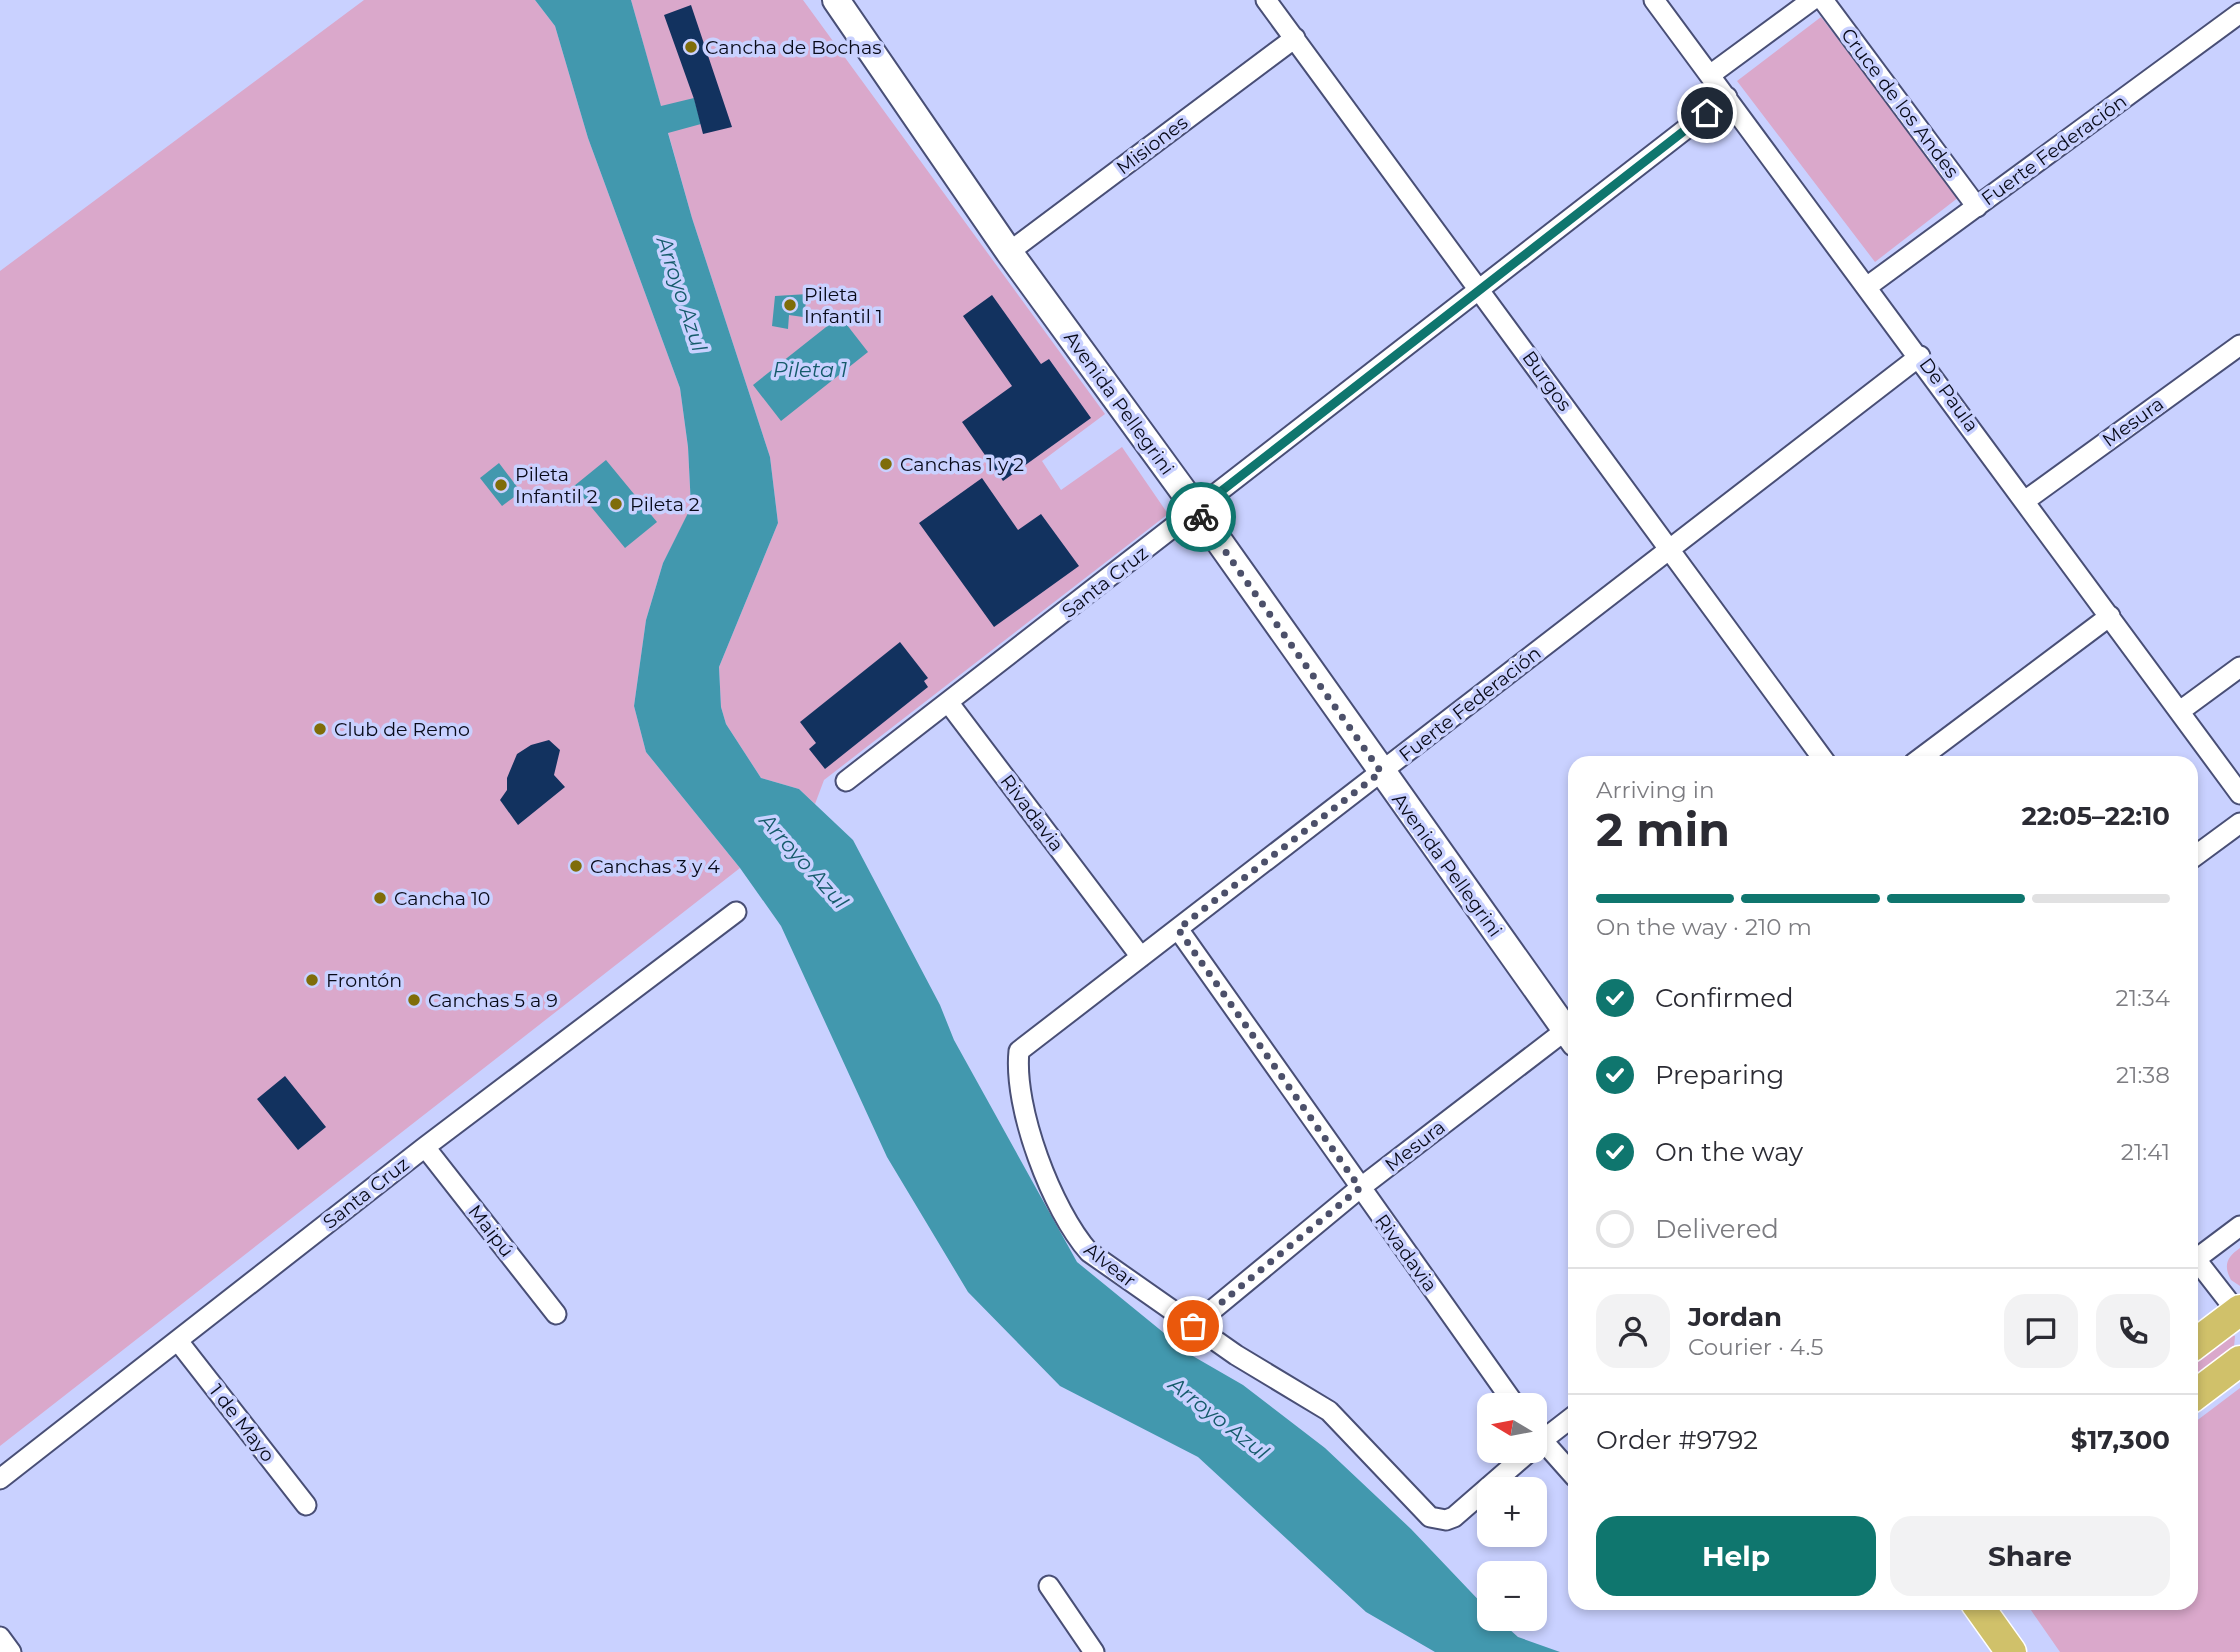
<!DOCTYPE html>
<html lang="en">
<head>
<meta charset="utf-8">
<style>
	body { margin:0; font-family:Montserrat,sans-serif; background:#f2f2f3; color:#2b2b33; height:100vh; display:flex; flex-direction:column; font-size:26px; white-space:nowrap }
	* { box-sizing:border-box; margin:0 }
	p { font-size:23px; color:#7c7c81 }
	.icon { flex:none; width:38px; height:38px; fill:none; stroke:currentColor; stroke-width:2; stroke-linecap:round; stroke-linejoin:round }
	.map { position:relative; flex:1; overflow:hidden }
	.panel { position:absolute; left:1568px; top:756px; width:630px; height:854px; display:flex; flex-direction:column; background:#fff; border-radius:21px; box-shadow:0 4px 10px #0003 }
	.panel>* { flex:none }
	.needle { width:46px; rotate:280deg }
	.fabs { position:absolute; left:1477px; top:1393px; display:grid; gap:14px }
	.fabs a { display:grid; place-items:center; width:70px; height:70px; border-radius:14px; background:#fff; box-shadow:0 4px 10px #0003; font-size:35px }
	.pin { position:absolute; display:grid; place-items:center; width:60px; height:60px; color:#fff; margin:-30px; border:4px solid #fff; border-radius:50%; box-shadow:0 2px 7px #0007 }
	.courier { position:absolute; display:grid; place-items:center; width:70px; height:70px; margin:-35px; border:5px solid #0f766e; border-radius:50%; background:#fff; color:#222; box-shadow:0 2px 9px #0007 }
	.headline em { font-style:normal; font-weight:700 }
	.headline div { display:flex; flex-direction:column-reverse }
	.headline { display:flex; align-items:center; justify-content:space-between; height:119px; padding:0 28px }
	h1 { font-size:46px; font-weight:700; line-height:52px }
	.bar { display:grid; grid-template-columns:repeat(4,1fr); gap:10px 7px; align-content:center; height:84px; padding:0 28px }
	.bar i { height:9px; border-radius:5px; background:#e1e1e2 }
	.bar .selected { background:#0f766e }
	.bar p { grid-column:span 4 }
	.line { display:flex; align-items:center; gap:18px; padding:0 28px; border-top:2px solid #e1e1e2 }
	.line div { flex:1 }
	.round { display:grid; place-items:center; flex:none; width:74px; height:74px; border-radius:21px; background:#f2f2f3 }
	ol { padding:0 28px; list-style:none }
	li { display:flex; align-items:center; gap:21px; height:77px }
	li p { margin-inline-start:auto }
	li .icon { padding:7px; border-radius:50%; background:#0f766e; color:#fff; stroke-width:4 }
	li:last-child { color:#7c7c81 }
	li i { width:38px; height:38px; border:4px solid #e1e1e2; border-radius:50% }
	.cta { display:flex; gap:14px; margin-top:auto; padding:14px 28px }
	.cta a { flex:1; height:80px; border-radius:21px; background:#0f766e; color:#fff; font-size:28px; font-weight:700; line-height:80px; text-align:center }
	.cta a+a { background:#f2f2f3; color:#2b2b33 }
	.map>svg:first-child { display:block }
</style>
</head>
<body>
<div class="map">
<svg width="2240" height="1652" viewBox="0 0 2240 1652">
	<rect width="100%" height="100%" fill="#c9d1ff"/>
	<path fill="#daa8cb" d="M 364,0 L 535,0 L 555,26 L 588,138 L 680,388 L 688,447 L 691,508 L 663,563 L 646,620 L 634,706 L 646,752 L 740,868 L 0,1446 L 0,271 Z
		M 631,0 L 803,0 L 1105,414 L 1042,461 L 1061,490 L 1122,447 L 1168,514 L 824,780 L 815,804 L 799,789 L 761,778 L 726,724 L 721,707 L 719,667 L 778,523 L 770,457 L 692,218 Z
		M 1821,17 L 1959,197 L 1875,262 L 1737,81 Z
		M 2240,1248 L 2240,1286 L 2231,1280 C 2223,1265 2227,1257 2240,1248 Z
		M 2228,1333 L 2235,1336 L 2234,1347 L 2191,1379 L 2191,1358 Z
		M 2240,1388 L 2240,1652 L 2060,1652 L 2026,1603 L 2191,1603 L 2191,1425 Z"/>
	<path fill="#4298ae" d="M 535,0 L 631,0 L 661,106 L 694,98 L 701,124 L 668,133 L 692,218 L 770,457 L 778,523 L 719,667 L 721,707 L 726,724 L 761,778 L 799,789 L 853,840 L 940,1005 L 954,1040 L 1077,1262 L 1191,1355 L 1243,1385 L 1325,1448 L 1411,1529 L 1489,1611 L 1489,1619 L 1498,1619 L 1518,1637 L 1560,1652 L 1435,1652 L 1366,1612 L 1198,1457 L 1060,1386 L 968,1292 L 887,1157 L 781,926 L 740,868 L 646,752 L 634,706 L 646,620 L 663,563 L 691,507 L 688,447 L 680,388 L 588,138 L 555,26 Z
		M 808,294 L 803,317 L 789,315 L 788,329 L 772,326 L 775,296 Z
		M 840,316 L 868,352 L 781,421 L 753,385 Z
		M 606,460 L 657,522 L 625,548 L 574,486 Z
		M 499,463 L 521,492 L 502,506 L 480,478 Z"/>
	<path fill="#12325f" d="M 691,5 L 732,127 L 703,134 L 694,99 L 664,15 Z
		M 992,295 L 1041,364 L 1049,359 L 1091,418 L 1003,481 L 962,422 L 1012,386 L 963,316 Z
		M 982,478 L 1018,530 L 1041,514 L 1079,566 L 994,627 L 919,523 Z
		M 900,642 L 928,678 L 924,681 L 928,687 L 825,769 L 809,749 L 816,743 L 800,722 Z
		M 549,740 L 560,750 L 554,775 L 565,787 L 518,825 L 500,800 L 507,790 L 507,778 L 517,754 L 531,745 Z
		M 285,1076 L 326,1127 L 298,1150 L 257,1099 Z"/>
	<g fill="none" stroke-linecap="round" stroke-linejoin="round">
		<g stroke="#494f76" stroke-width="23">
			<path id="minor" d="M 1266,0 L 1826,763
				M 1654,0 L 2240,794
				M 1823,0 L 1977,207
				M 1710,75 L 1812,0
				M 1009,252 L 1295,38
				M 1868,286 L 2240,13
				M 2026,500 L 2240,345
				M 948,702 L 1141,957
				M 2180,711 L 2240,667
				M 1914,763 L 2110,616
				M 846,781 L 1727,97
				M 2191,859 L 2240,823
				M 1178,929 L 1515,1405
				M 425,1147 L 556,1314
				M 2191,1253 L 2240,1316
				M 2196,1259 L 2240,1226
				M 1193,1326 L 1360,1188 L 1575,1023
				M 178,1341 L 306,1505
				M 1535,1432 L 1575,1477
				M 1535,1446 L 1575,1415
				M 1530,1451 L 1454,1517 L 1446,1520 L 1430,1517 L 1329,1411 L 1236,1355 L 1089,1252 C 1052,1210 1013,1108 1019,1051 L 1920,356
				M 0,1479 L 425,1147 L 736,912
				M 1049,1586 L 1094,1652
				M 0,1637 L 11,1652"/>
		</g>
		<g stroke="#494f76" stroke-width="30">
			<path id="secondary" d="M 836,0 L 1009,252 L 1197,510 L 1575,1043"/>
		</g>
		<g stroke="#fff" stroke-width="33">
			<path id="primary" d="M 2191,1347 L 2240,1310
				M 2191,1398 L 2240,1361
				M 1976,1603 L 2011,1652"/>
		</g>
		<use href="#minor" stroke="#fff" stroke-width="19"/>
		<use href="#secondary" stroke="#fff" stroke-width="26"/>
		<use href="#primary" stroke="#d0c16a" stroke-width="30"/>
	</g>
	<g fill="none" stroke-linecap="round" stroke-linejoin="round">
		<path stroke="#4c506a" stroke-width="7" stroke-dasharray="0 12.6" d="M 1193,1326 L 1360,1188 L 1178,929 L 1381,772 L 1201,517"/>
		<path stroke="#0f766e" stroke-width="9" d="M 1201,517 L 1197,510 L 1707,113"/>
	</g>
	<g fill="#7f6d09" stroke="#c9d1ff" stroke-width="2.5">
		<circle cx="691" cy="47" r="7"/>
		<circle cx="790" cy="305" r="7"/>
		<circle cx="886" cy="464" r="7"/>
		<circle cx="501" cy="485" r="7"/>
		<circle cx="616" cy="504" r="7"/>
		<circle cx="320" cy="729" r="7"/>
		<circle cx="576" cy="866" r="7"/>
		<circle cx="380" cy="898" r="7"/>
		<circle cx="312" cy="980" r="7"/>
		<circle cx="414" cy="1000" r="7"/>
	</g>
	<g text-anchor="middle" dominant-baseline="central" stroke-width="7" stroke-linejoin="round" paint-order="stroke">
		<g font-size="19" fill="#080a19" stroke="#c9d1ff" text-anchor="start">
			<text x="705" y="47">Cancha de Bochas</text>
			<text x="804" y="294">Pileta<tspan x="804" dy="22">Infantil 1</tspan></text>
			<text x="900" y="464">Canchas 1 y 2</text>
			<text x="515" y="474">Pileta<tspan x="515" dy="22">Infantil 2</tspan></text>
			<text x="630" y="504">Pileta 2</text>
			<text x="334" y="729">Club de Remo</text>
			<text x="590" y="866">Canchas 3 y 4</text>
			<text x="394" y="898">Cancha 10</text>
			<text x="326" y="980">Frontón</text>
			<text x="428" y="1000">Canchas 5 a 9</text>
		</g>
		<g font-size="19" fill="#080a19" stroke="#c9d1ff">
			<text transform="translate(1900 103) rotate(53)">Cruce de los Andes</text>
			<text transform="translate(1152 145) rotate(-37)">Misiones</text>
			<text transform="translate(2054 150) rotate(-36)">Fuerte Federación</text>
			<text transform="translate(1547 381) rotate(54)">Burgos</text>
			<text transform="translate(1949 395) rotate(54)">De Paula</text>
			<text transform="translate(1119 403) rotate(54)">Avenida Pellegrini</text>
			<text transform="translate(2133 422) rotate(-36)">Mesura</text>
			<text transform="translate(1105 582) rotate(-38)">Santa Cruz</text>
			<text transform="translate(1470 704) rotate(-38)">Fuerte Federación</text>
			<text transform="translate(1032 813) rotate(53)">Rivadavia</text>
			<text transform="translate(1447 865) rotate(54)">Avenida Pellegrini</text>
			<text transform="translate(1415 1146) rotate(-38)">Mesura</text>
			<text transform="translate(366 1193) rotate(-38)">Santa Cruz</text>
			<text transform="translate(491 1231) rotate(52)">Maipú</text>
			<text transform="translate(1406 1253) rotate(54)">Rivadavia</text>
			<text transform="translate(1110 1265) rotate(38)">Alvear</text>
			<text transform="translate(242 1423) rotate(52)">1 de Mayo</text>
		</g>
		<g font-size="21" font-style="italic" fill="#155b6b" stroke="#c9d1ff">
			<text transform="translate(682 294) rotate(72)">Arroyo Azul</text>
			<text x="810" y="369">Pileta 1</text>
			<text transform="translate(804 861) rotate(48)">Arroyo Azul</text>
			<text transform="translate(1219 1418) rotate(38)">Arroyo Azul</text>
		</g>
	</g>
</svg>
<div class="fabs">
<a><svg class="needle" viewBox="-14 -14 28 28"><path d="M0-13l5 13h-10z" fill="#e53935"/><path d="M0 13l5-13h-10z" fill="#7c7c81"/></svg></a>
<a>+</a>
<a>−</a>
</div>
<div class="pin" style="left:1193px;top:1326px;background:#ea580c"><svg class="icon" aria-label="bag" viewBox="0 0 24 24"><path d="M5 8h14l-1 12H6zM9 8a3 3 0 0 1 6 0"/></svg></div>
<div class="pin" style="left:1707px;top:113px;background:#1f2937"><svg class="icon" aria-label="home" viewBox="0 0 24 24"><path d="M3 11l9-7 9 7M6 9v11h12V9"/></svg></div>
<div class="courier" style="left:1201px;top:517px"><svg class="icon" aria-label="bike" viewBox="0 0 24 24"><circle cx="6" cy="16" r="4"/><circle cx="18" cy="16" r="4"/><path d="M6 16l4-8h5l3 8M10 8l3 8H6M13 5h3"/></svg></div>
<section class="panel">
<div class="headline"><div><h1>2 min</h1><p>Arriving in</p></div><em>22:05–22:10</em></div>
<div class="bar"><i class="selected"></i><i class="selected"></i><i class="selected"></i><i></i><p>On the way · 210 m</p></div>
<ol>
<li><svg class="icon" aria-label="check" viewBox="0 0 24 24"><path d="M5 12l5 5 9-10"/></svg>Confirmed<p>21:34</p></li>
<li><svg class="icon" aria-label="check" viewBox="0 0 24 24"><path d="M5 12l5 5 9-10"/></svg>Preparing<p>21:38</p></li>
<li><svg class="icon" aria-label="check" viewBox="0 0 24 24"><path d="M5 12l5 5 9-10"/></svg>On the way<p>21:41</p></li>
<li><i></i>Delivered</li>
</ol>
<div class="line" style="height:126px"><a class="round"><svg class="icon" aria-label="person" viewBox="0 0 24 24"><circle cx="12" cy="8" r="4"/><path d="M4 21q1-7 8-7t8 7"/></svg></a><div><b>Jordan</b><p>Courier · 4.5</p></div><a class="round"><svg class="icon" aria-label="chat" viewBox="0 0 24 24"><path d="M4 5h16v11H9l-5 4z"/></svg></a><a class="round"><svg class="icon" aria-label="phone" viewBox="0 0 24 24"><path d="M5 4h4l2 5-3 2q2 4 5 5l2-3 5 2v4C11 20 4 13 5 4z"/></svg></a></div>
<div class="line" style="height:91px"><div>Order #9792</div><b>$17,300</b></div>
<div class="cta"><a>Help</a><a>Share</a></div>
</section>
</div>
</body>
</html>
